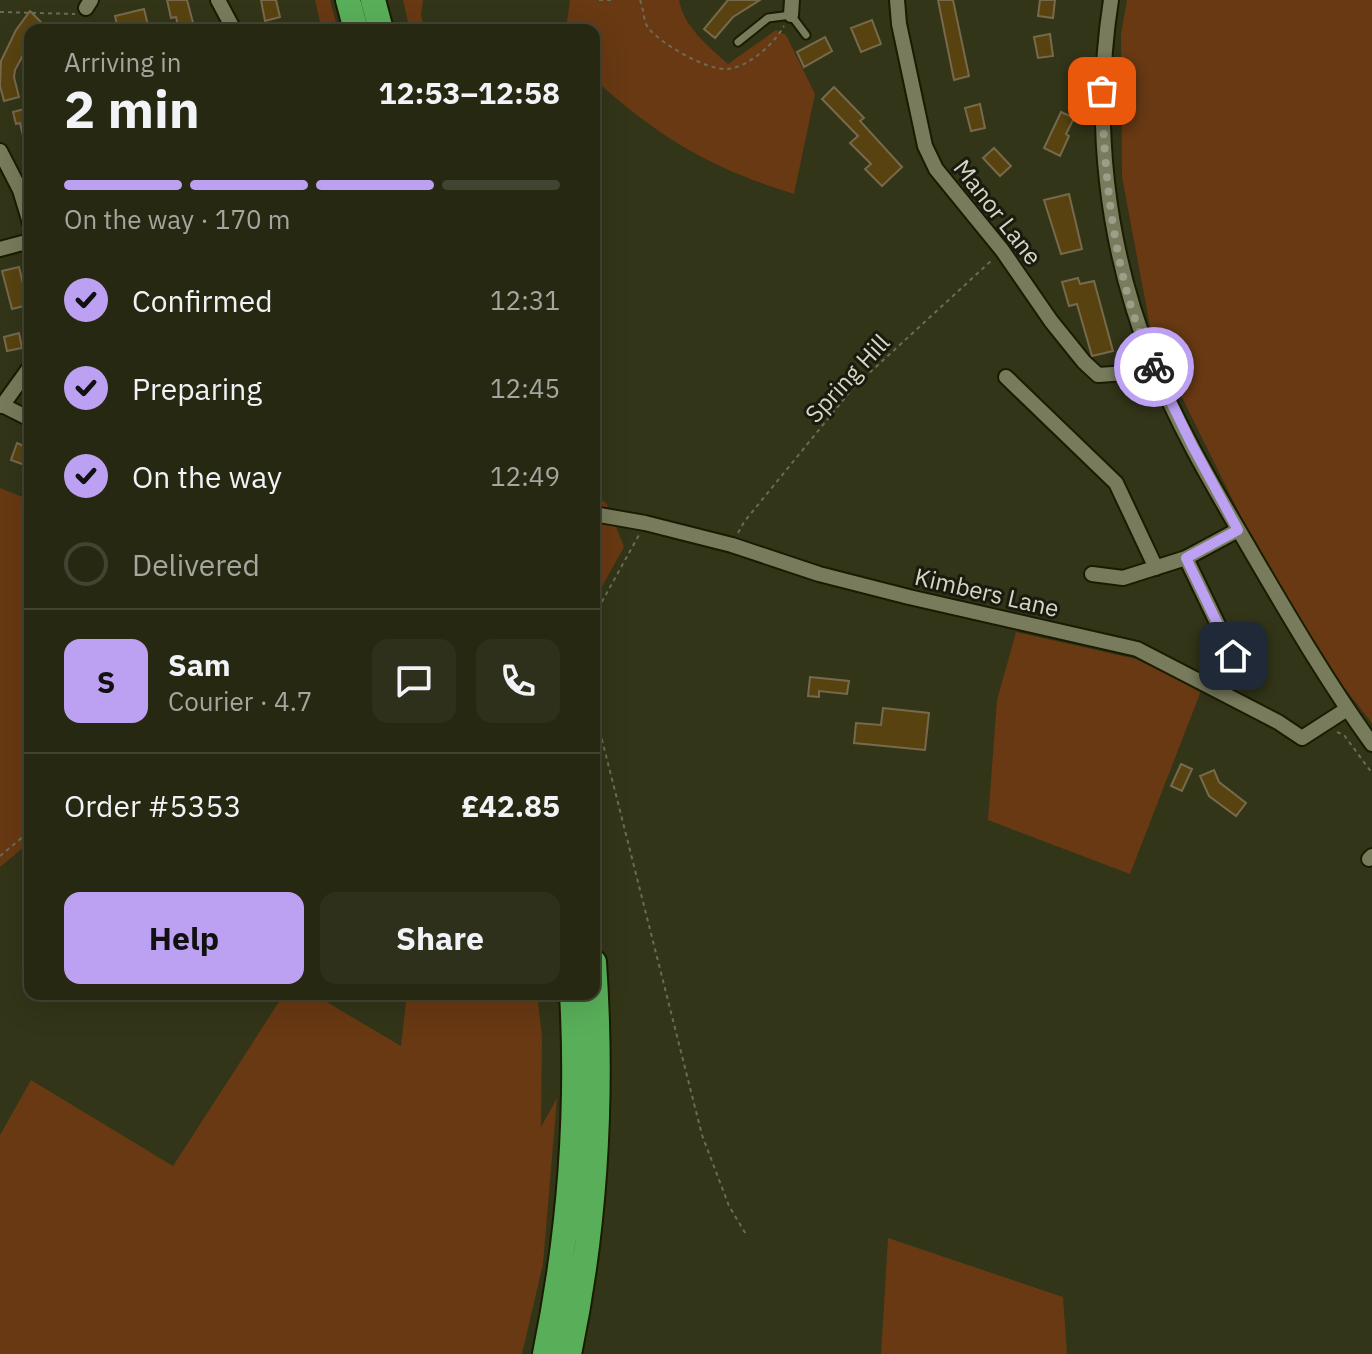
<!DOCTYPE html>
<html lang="en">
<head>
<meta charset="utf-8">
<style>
	body { margin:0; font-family:"IBM Plex Sans",sans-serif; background:#2e301b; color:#f1f3f6; height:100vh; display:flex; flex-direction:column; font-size:30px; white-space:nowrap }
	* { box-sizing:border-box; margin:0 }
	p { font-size:26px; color:#a4a69f }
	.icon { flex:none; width:44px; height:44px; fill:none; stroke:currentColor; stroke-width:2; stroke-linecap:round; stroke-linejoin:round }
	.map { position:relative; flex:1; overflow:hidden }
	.side { position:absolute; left:24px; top:24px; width:576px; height:976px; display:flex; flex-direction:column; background:#262812; border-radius:16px; box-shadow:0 8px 32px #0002,0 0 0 2px #424432 }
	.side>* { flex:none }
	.pin { position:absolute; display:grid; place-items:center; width:68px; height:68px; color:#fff; margin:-34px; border-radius:16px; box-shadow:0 4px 12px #0006 }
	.courier { position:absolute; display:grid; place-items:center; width:80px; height:80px; margin:-40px; border:6px solid #bca0f2; border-radius:50%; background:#fff; color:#222; box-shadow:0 2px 10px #0007 }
	.summary em { font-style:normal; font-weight:700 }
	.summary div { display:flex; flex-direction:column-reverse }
	.summary { display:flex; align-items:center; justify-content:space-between; height:136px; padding:0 40px }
	h1 { font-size:52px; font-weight:700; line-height:60px }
	.bar { display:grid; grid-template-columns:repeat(4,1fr); gap:12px 8px; align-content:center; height:96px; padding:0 40px }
	.bar i { height:10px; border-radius:6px; background:#424432 }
	.bar .on { background:#bca0f2 }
	.bar p { grid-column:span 4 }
	.line { display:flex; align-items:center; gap:20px; padding:0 40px; border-top:2px solid #424432 }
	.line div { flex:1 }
	.round { display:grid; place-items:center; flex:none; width:84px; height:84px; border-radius:16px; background:#2e301b }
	ol { padding:0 40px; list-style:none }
	li { display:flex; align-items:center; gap:24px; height:88px }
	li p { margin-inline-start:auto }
	li .icon { padding:8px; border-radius:50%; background:#bca0f2; color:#111; stroke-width:4 }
	li:last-child { color:#a4a69f }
	li i { width:44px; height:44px; border:4px solid #424432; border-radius:50% }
	.primary-button { display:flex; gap:16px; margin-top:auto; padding:16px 40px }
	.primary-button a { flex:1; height:92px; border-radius:16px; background:#bca0f2; color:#111; font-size:32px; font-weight:700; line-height:92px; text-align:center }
	.primary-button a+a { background:#2e301b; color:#f1f3f6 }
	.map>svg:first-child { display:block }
</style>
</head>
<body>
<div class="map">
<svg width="1372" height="1354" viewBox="0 0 1372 1354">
	<rect width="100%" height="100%" fill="#323518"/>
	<path fill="#683913" d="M 315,0 L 330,0 L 338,30 L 322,30 Z
		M 403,0 L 423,0 L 421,15 L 425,30 L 410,30 Z
		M 570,0 L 679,0 C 683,26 709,47 728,64 L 776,30 L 786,35 L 815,94 L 794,194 C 712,169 658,137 594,79 L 594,30 L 566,30 Z
		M 1127,0 L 1372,0 L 1372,723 L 1341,684 L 1260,555 L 1152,337 L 1122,177 L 1121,34 Z
		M 0,488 L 30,500 L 30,842 L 0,867 Z
		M 594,495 L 607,504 L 624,547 L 594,601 Z
		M 1016,632 L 1136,659 L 1201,691 L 1130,874 L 988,820 L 997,700 Z
		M 284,994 L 313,994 L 401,1046 L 407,994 L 537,994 L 542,1036 L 541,1127 L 557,1098 L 543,1264 L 522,1354 L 0,1354 L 0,1135 L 31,1080 L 173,1166 Z
		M 888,1238 L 1063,1297 L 1067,1354 L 881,1354 Z"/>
	<path fill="#584310" stroke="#77694c" stroke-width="2" d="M 167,0 L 187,0 L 195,30 L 179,30 L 176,17 L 171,18 Z
		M 261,0 L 276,0 L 280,17 L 265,21 Z
		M 728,0 L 760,0 L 733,17 L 715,38 L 704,29 Z
		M 938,0 L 953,0 L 969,76 L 954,80 Z
		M 1040,0 L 1055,0 L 1053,18 L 1038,16 Z
		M 144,9 L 148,25 L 118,30 L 115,16 Z
		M 30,11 L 41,22 L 35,30 L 30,30 L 30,37 L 24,46 L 27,48 L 15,70 L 14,77 L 19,97 L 4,101 L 0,86 L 1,61 L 16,30 Z
		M 872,20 L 881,44 L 861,52 L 851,28 Z
		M 1050,34 L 1053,56 L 1038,58 L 1034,37 Z
		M 825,37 L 832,51 L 804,67 L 797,52 Z
		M 834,87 L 864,118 L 860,121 L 902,167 L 882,186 L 865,169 L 871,164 L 850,143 L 858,136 L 822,99 Z
		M 980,104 L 985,128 L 971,131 L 965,108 Z
		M 28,108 L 30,148 L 26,148 L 20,123 L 16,124 L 13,112 Z
		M 1061,112 L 1074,118 L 1066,134 L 1069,136 L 1060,156 L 1044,148 Z
		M 994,148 L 1011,166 L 1000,176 L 983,158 Z
		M 1069,194 L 1082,249 L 1061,254 L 1044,200 Z
		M 19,267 L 28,305 L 12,309 L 2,271 Z
		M 1078,278 L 1080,284 L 1094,281 L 1113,351 L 1092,356 L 1077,304 L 1069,306 L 1062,282 Z
		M 19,333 L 22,348 L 7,351 L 4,337 Z
		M 17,443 L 30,449 L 30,467 L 11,460 Z
		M 810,677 L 849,681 L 847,694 L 819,691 L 819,697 L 808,696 Z
		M 883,708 L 929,713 L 925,750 L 854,743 L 856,723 L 881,725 Z
		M 1181,764 L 1192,769 L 1182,791 L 1171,786 Z
		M 1214,770 L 1219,782 L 1246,803 L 1236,816 L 1209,796 L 1200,776 Z"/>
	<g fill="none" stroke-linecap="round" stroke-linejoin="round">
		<g stroke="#1a1c01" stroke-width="11">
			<path id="lane" d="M 738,42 L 768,18 L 791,15 L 806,35"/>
		</g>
		<g stroke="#1a1c01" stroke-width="18">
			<path id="street" d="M 218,0 L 234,30
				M 897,0 L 899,24 L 925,146 L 936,169 L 1002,250 L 1051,321 L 1084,362 L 1098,375 L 1127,373 L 1151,361
				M 1111,0 C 1092,121 1106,244 1151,359 C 1177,426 1216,491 1252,553 C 1290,618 1328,683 1372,744
				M 86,8 L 91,0
				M 791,15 L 792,0
				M 0,151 L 20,190 L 30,223
				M 0,249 L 30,241
				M 1006,377 L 1116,483 L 1156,568
				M 0,404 L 30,419
				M 2,406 L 30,367
				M 594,514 L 645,523 L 732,545 L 819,574 L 909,597 L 1137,649 L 1278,722 L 1302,738 L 1347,709
				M 1186,558 L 1233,656
				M 1092,574 L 1123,578 L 1186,558 L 1238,530
				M 1216,666 L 1252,645
				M 1369,859 L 1372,856"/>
		</g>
		<g stroke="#1a1c01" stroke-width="28">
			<path id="highway" d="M 348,0 L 356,30
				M 373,0 L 381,30
				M 545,1354 C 569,1236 579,1115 572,994
				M 569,1354 C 596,1225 603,1093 594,962"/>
		</g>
		<path stroke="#6a6d54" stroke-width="2" stroke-dasharray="4 4" stroke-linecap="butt" d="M 599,0 L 614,0
			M 640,0 C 644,9 643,22 649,29 C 662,44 706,70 726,69 C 748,68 774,44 784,26
			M 0,12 L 75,14
			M 738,533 L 744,522 L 853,388 L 992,260
			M 594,616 L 639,535
			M 594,708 L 702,1135 L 729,1206 L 747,1236
			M 1337,732 L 1344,735 L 1372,773
			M 0,856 L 30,831"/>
		<use href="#lane" stroke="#787c5c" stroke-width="7"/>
		<use href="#street" stroke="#787c5c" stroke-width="14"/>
		<use href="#highway" stroke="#59af59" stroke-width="24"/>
	</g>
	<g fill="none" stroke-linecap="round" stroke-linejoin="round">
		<path stroke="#9b9e89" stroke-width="8" stroke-dasharray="0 14.4" d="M 1102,91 C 1104,180 1115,285 1154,367"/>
		<path stroke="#bca0f2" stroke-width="10" d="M 1154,367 L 1192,445 L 1238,530 L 1186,558 L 1233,656"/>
	</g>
	<g text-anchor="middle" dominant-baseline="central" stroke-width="6" stroke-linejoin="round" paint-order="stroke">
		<g font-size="24" fill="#d4d7c6" stroke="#1a1b0e">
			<text transform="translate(998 212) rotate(52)">Manor Lane</text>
			<text transform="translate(847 378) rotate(-47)">Spring Hill</text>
			<text transform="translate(987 592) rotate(13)">Kimbers Lane</text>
		</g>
	</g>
</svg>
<div class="pin" style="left:1102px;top:91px;background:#ea580c"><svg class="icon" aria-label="bag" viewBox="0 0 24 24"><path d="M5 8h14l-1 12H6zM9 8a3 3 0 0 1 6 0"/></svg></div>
<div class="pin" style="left:1233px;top:656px;background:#1f2937"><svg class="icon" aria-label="home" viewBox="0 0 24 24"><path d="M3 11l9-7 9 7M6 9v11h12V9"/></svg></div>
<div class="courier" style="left:1154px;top:367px"><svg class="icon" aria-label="bike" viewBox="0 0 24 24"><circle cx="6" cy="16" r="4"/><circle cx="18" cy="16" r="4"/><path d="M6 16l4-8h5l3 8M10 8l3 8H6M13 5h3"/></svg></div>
<section class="side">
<div class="summary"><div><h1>2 min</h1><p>Arriving in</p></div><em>12:53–12:58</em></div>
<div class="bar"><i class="on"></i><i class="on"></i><i class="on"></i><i></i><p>On the way · 170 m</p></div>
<ol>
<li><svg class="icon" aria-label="check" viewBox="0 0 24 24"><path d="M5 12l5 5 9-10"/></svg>Confirmed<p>12:31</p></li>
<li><svg class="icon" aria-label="check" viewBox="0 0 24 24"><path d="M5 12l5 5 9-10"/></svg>Preparing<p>12:45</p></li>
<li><svg class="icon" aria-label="check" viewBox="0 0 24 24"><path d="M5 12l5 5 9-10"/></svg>On the way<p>12:49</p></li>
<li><i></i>Delivered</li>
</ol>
<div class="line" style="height:144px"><b class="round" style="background:#bca0f2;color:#111">S</b><div><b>Sam</b><p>Courier · 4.7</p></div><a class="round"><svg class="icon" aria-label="chat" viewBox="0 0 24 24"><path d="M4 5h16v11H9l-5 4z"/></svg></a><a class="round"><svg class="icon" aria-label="phone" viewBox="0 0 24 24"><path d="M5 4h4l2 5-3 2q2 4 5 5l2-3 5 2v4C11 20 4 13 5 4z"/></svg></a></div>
<div class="line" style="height:104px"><div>Order #5353</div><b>£42.85</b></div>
<div class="primary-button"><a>Help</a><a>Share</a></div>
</section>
</div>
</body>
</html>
